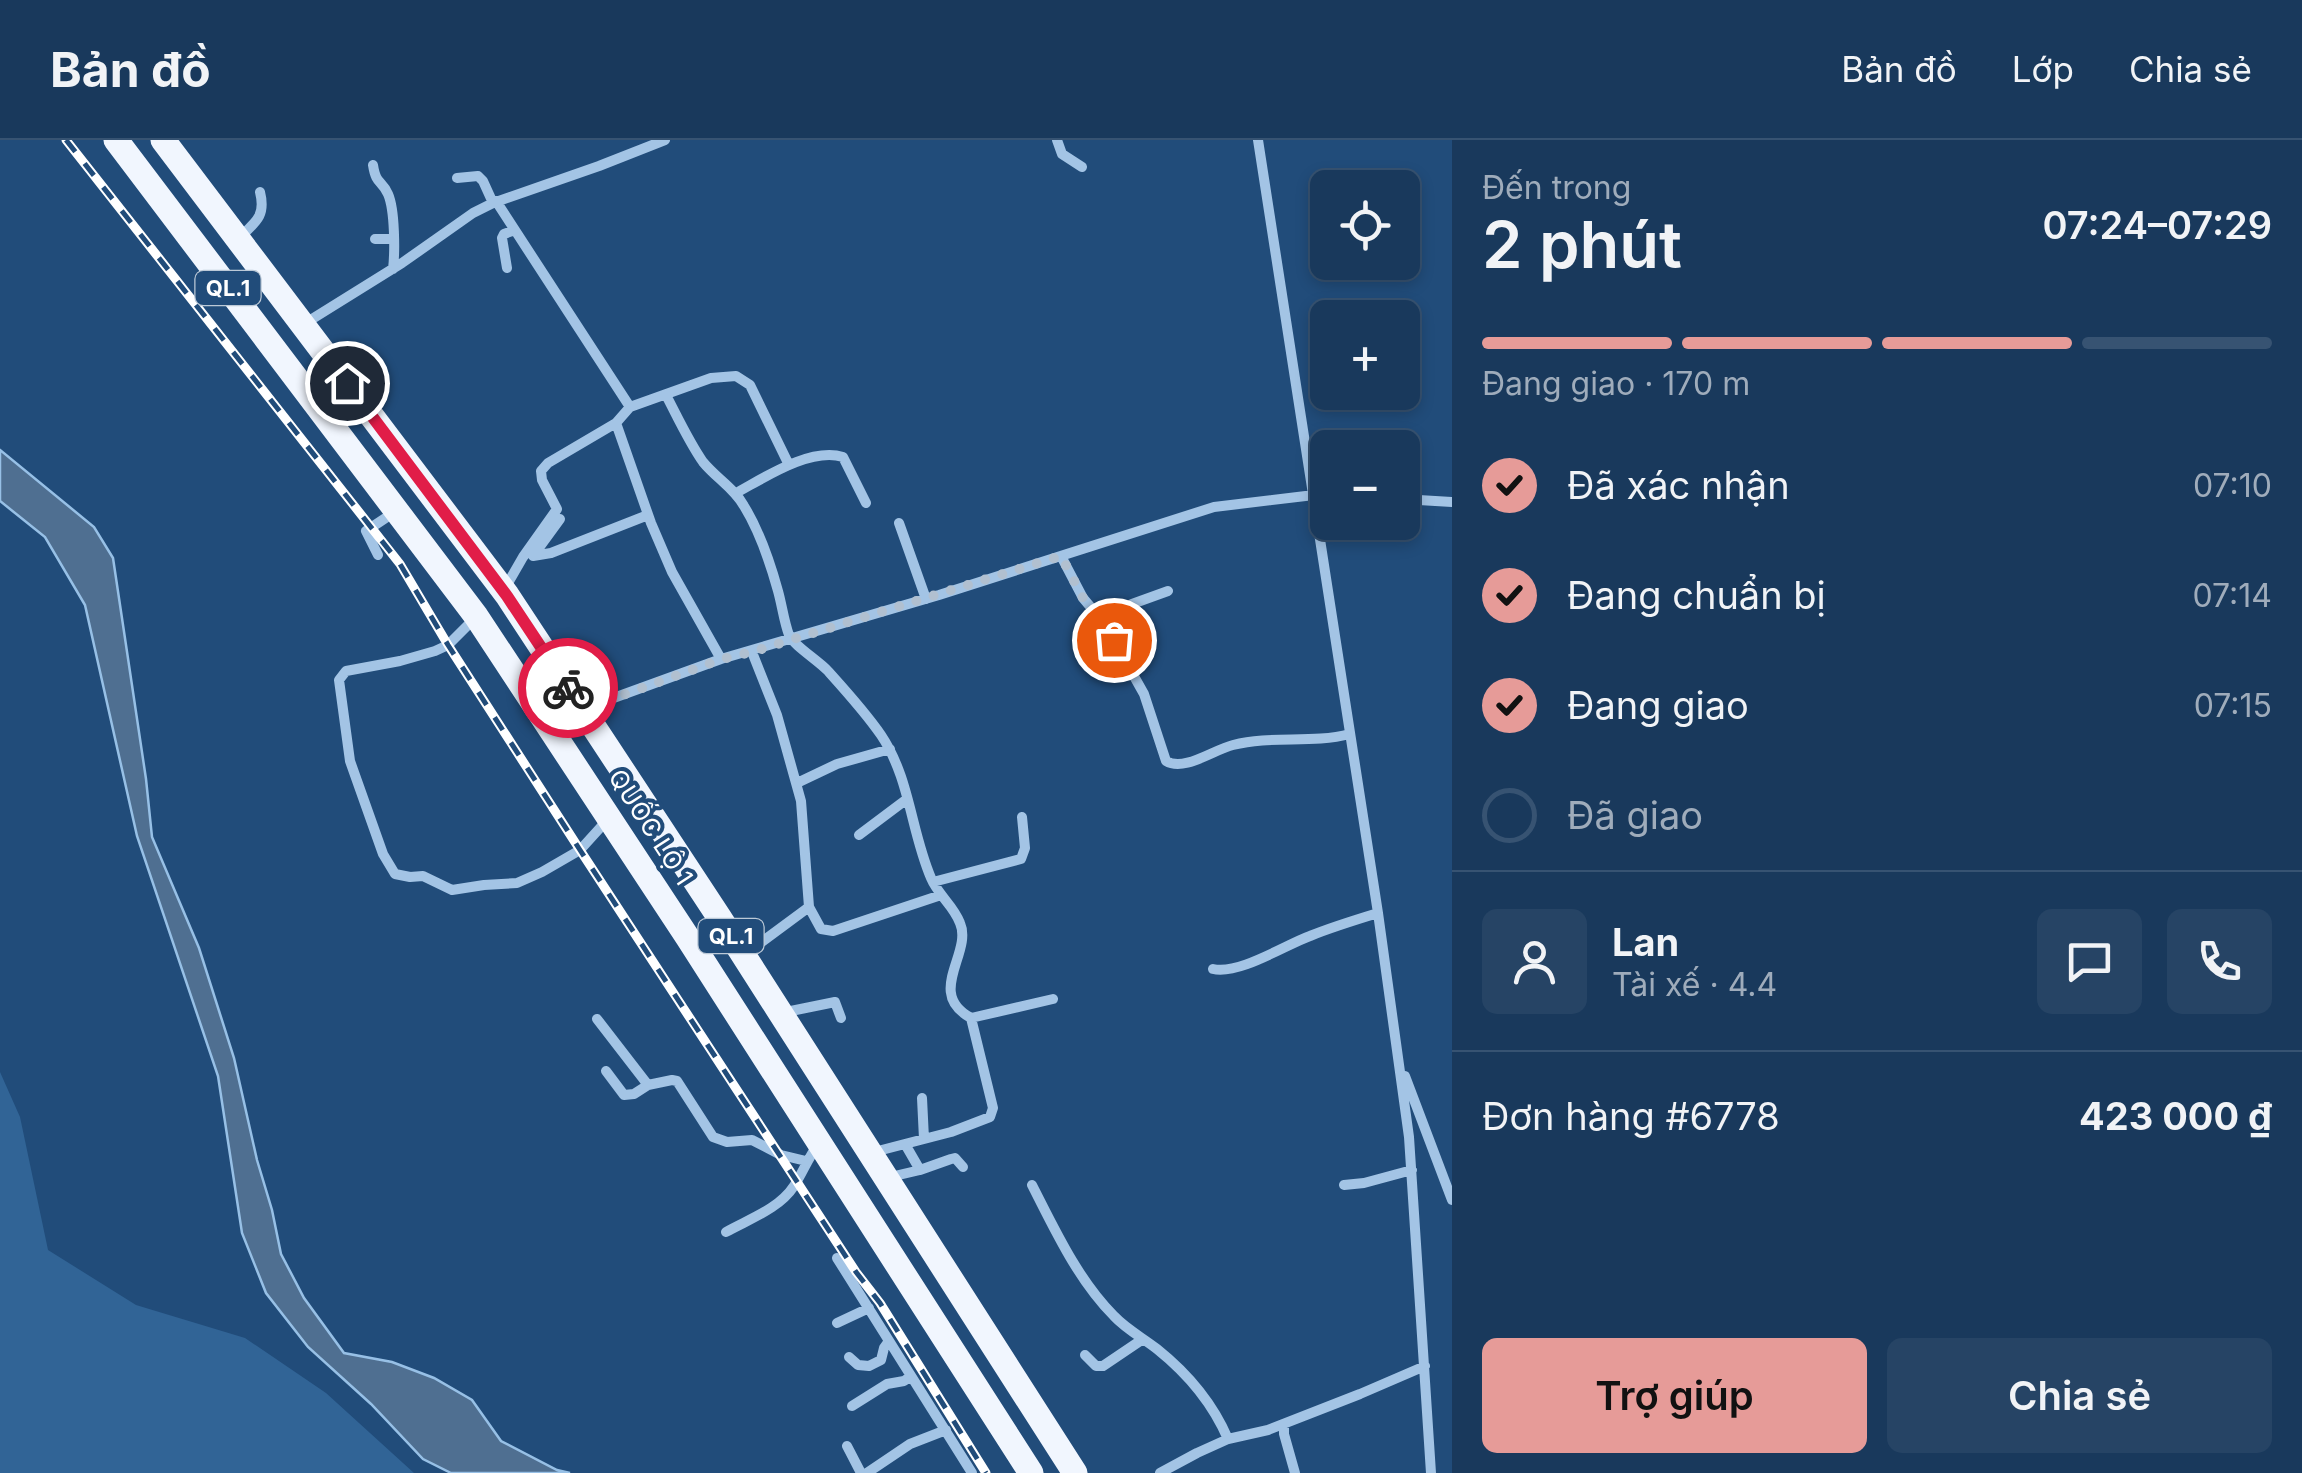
<!DOCTYPE html>
<html lang="vi">
<head>
<meta charset="utf-8">
<style>
	body { margin:0; font-family:Inter,sans-serif; background:#264465; color:#f1f3f6; height:100vh; display:flex; flex-direction:column; font-size:38px; white-space:nowrap }
	* { box-sizing:border-box; margin:0 }
	p { font-size:32px; color:#9facbb }
	.icon { flex:none; width:55px; height:55px; fill:none; stroke:currentColor; stroke-width:2; stroke-linecap:round; stroke-linejoin:round }
	.map { position:relative; flex:1; overflow:hidden }
	.drawer { display:flex; flex-direction:column; background:#19395c; width:850px }
	.drawer>* { flex:none }
	.buttons { position:absolute; left:1310px; top:30px; display:grid; gap:20px }
	.buttons a { display:grid; place-items:center; width:110px; height:110px; border-radius:15px; background:#19395c; box-shadow:0 5px 15px #0003,0 0 0 2px #375372; font-size:50px }
	.pin { position:absolute; display:grid; place-items:center; width:85px; height:85px; color:#fff; margin:-42px; border:5px solid #fff; border-radius:50%; box-shadow:0 2px 10px #0007 }
	.courier { position:absolute; display:grid; place-items:center; width:100px; height:100px; margin:-50px; border:8px solid #e11d48; border-radius:50%; background:#fff; color:#222; box-shadow:0 2px 12px #0007 }
	.head em { font-style:normal; font-weight:600 }
	.head div { display:flex; flex-direction:column-reverse }
	.head { display:flex; align-items:center; justify-content:space-between; height:170px; padding:0 30px }
	h1 { font-size:65px; font-weight:600; line-height:75px }
	.bar { display:grid; grid-template-columns:repeat(4,1fr); gap:15px 10px; align-content:center; height:120px; padding:0 30px }
	.bar i { height:12px; border-radius:8px; background:#375372 }
	.bar .selected { background:#e69b98 }
	.bar p { grid-column:span 4 }
	.line { display:flex; align-items:center; gap:25px; padding:0 30px; border-top:2px solid #375372 }
	.line div { flex:1 }
	.round { display:grid; place-items:center; flex:none; width:105px; height:105px; border-radius:15px; background:#264465 }
	ol { padding:0 30px; list-style:none }
	li { display:flex; align-items:center; gap:30px; height:110px }
	li p { margin-inline-start:auto }
	li .icon { padding:10px; border-radius:50%; background:#e69b98; color:#111; stroke-width:4 }
	li:last-child { color:#9facbb }
	li i { width:55px; height:55px; border:5px solid #375372; border-radius:50% }
	.primary-button { display:flex; gap:20px; margin-top:auto; padding:20px 30px }
	.primary-button a { flex:1; height:115px; border-radius:15px; background:#e69b98; color:#111; font-size:40px; font-weight:600; line-height:115px; text-align:center }
	.primary-button a+a { background:#264465; color:#f1f3f6 }
	header { display:flex; align-items:center; gap:60px; box-sizing:border-box; height:140px; padding:0 50px; background:#19395c; border-bottom:2px solid #375372 }
	header strong { font-size:48px }
	nav { display:flex; gap:55px; margin-inline-start:auto; font-size:35px }
	main { display:flex; flex:1; min-height:0 }
	.map>svg:first-child { display:block }
</style>
</head>
<body>
<header>
<strong>Bản đồ</strong>
<nav><a>Bản đồ</a><a>Lớp</a><a>Chia sẻ</a></nav>
</header>
<main>
<div class="map">
<svg width="1452" height="1333" viewBox="0 0 1452 1333">
	<rect width="100%" height="100%" fill="#214c7a"/>
	<path fill="#316496" d="M 0,932 L 20,977 L 48,1110 L 136,1165 L 245,1198 L 326,1253 L 414,1333 L 0,1333 Z"/>
	<path fill="#4f6f91" stroke="#97c0e6" stroke-width="2.5" d="M 0,310 L 94,387 L 113,418 L 146,639 L 152,697 L 199,808 L 234,918 L 257,1020 L 272,1070 L 281,1114 L 304,1158 L 344,1213 L 392,1222 L 434,1238 L 472,1260 L 501,1301 L 557,1330 L 570,1333 L 451,1333 L 423,1319 L 371,1264 L 308,1207 L 266,1153 L 242,1093 L 218,936 L 137,696 L 85,465 L 45,397 L 0,361 Z"/>
	<g fill="none" stroke-linecap="round" stroke-linejoin="round">
		<path stroke="#a3c4e5" stroke-width="10" d="M 1057,0 L 1062,14 L 1082,27
			M 1258,0 L 1378,773 L 1409,997 L 1431,1333
			M 373,25 C 376,45 382,40 388,54 C 395,70 395,112 393,129
			M 457,38 L 478,36 L 483,41 L 493,63
			M 496,61 L 630,267 L 616,283 L 651,383 L 672,432 L 721,519
			M 239,98 C 256,82 266,76 260,52
			M 375,99 L 394,99
			M 507,128 L 502,98 L 504,94 L 515,90
			M 304,184 L 402,123 L 473,73 L 493,63 L 599,26 L 665,0
			M 666,255 C 678,278 689,302 703,322 C 716,338 734,348 744,366 C 760,392 770,422 778,451 C 782,465 784,482 789,495 C 794,506 818,520 828,531 C 846,551 866,573 881,595 C 910,638 911,692 931,738 C 938,755 954,766 960,783 C 973,813 925,853 971,878 L 1053,859
			M 630,267 L 711,238 L 736,236 L 750,245 L 789,325
			M 736,353 C 764,338 810,307 843,317 L 866,363
			M 1402,359 L 1452,362
			M 560,379 L 533,416 L 551,413 L 648,375
			M 899,383 L 926,459
			M 378,415 L 366,391 L 396,371
			M 1061,416 L 1083,458 L 1104,483
			M 504,450 L 523,417 L 557,369 L 542,340 L 541,331 L 548,323 L 616,283
			M 1168,451 L 1132,464 L 1104,483 L 1144,554 L 1166,621 C 1184,632 1213,610 1233,605 C 1272,595 1311,604 1350,594
			M 476,477 L 448,505 L 435,511 L 400,521 L 346,531 L 339,540 L 350,621 L 383,714 L 395,734 L 410,737 L 423,736 L 452,750 L 484,745 L 517,743 L 542,732 L 580,710 L 609,678
			M 586,568 L 721,519 L 939,455 L 1214,367 L 1314,355 L 1328,355
			M 797,643 L 837,624 L 890,609
			M 859,695 L 907,659
			M 933,742 L 1021,719 L 1025,708 L 1022,677
			M 809,767 L 821,789 L 833,791 L 941,755
			M 744,815 L 809,767 L 801,661 L 777,575 L 752,512
			M 1213,829 C 1239,835 1285,805 1310,796 C 1332,787 1355,780 1378,773
			M 781,873 L 835,862 L 841,878
			M 597,879 L 648,945 L 672,940 L 677,941 L 713,997 L 727,1002 L 752,1000 L 781,1015 L 806,1021
			M 606,931 L 624,955 L 634,954 L 648,945
			M 1405,936 L 1452,1060
			M 922,958 L 924,999
			M 874,1012 L 951,992 L 990,977 L 993,968 L 971,878
			M 920,1030 L 951,1019 L 955,1018 L 963,1027
			M 886,1038 L 920,1030 L 905,1004
			M 1032,1045 C 1055,1090 1078,1140 1114,1176 C 1126,1189 1143,1198 1157,1209 C 1187,1233 1213,1264 1228,1299
			M 1344,1045 L 1364,1043 L 1412,1030
			M 726,1092 C 749,1079 779,1069 794,1046 C 803,1032 808,1018 819,1003
			M 837,1118 L 972,1333
			M 837,1183 L 869,1168
			M 1085,1215 L 1096,1226 L 1103,1226 L 1143,1199
			M 849,1217 L 858,1225 L 869,1226 L 881,1220 L 884,1208 L 889,1201
			M 852,1266 L 887,1244 L 904,1241 L 911,1236
			M 1284,1284 L 1284,1294 L 1295,1333
			M 847,1306 L 861,1333
			M 867,1333 L 910,1304 L 946,1290
			M 1160,1333 L 1197,1313 L 1228,1299 L 1268,1290 L 1360,1254 L 1425,1226"/>
		<path stroke="#f1f6fe" stroke-width="25" d="M 116,0 L 476,476 L 688,798 L 1031,1333
			M 163,0 L 507,455 L 719,777 L 1075,1333"/>
		<g stroke="#fff" stroke-width="9">
			<path id="rail" d="M 66,0 L 400,424 L 448,505 L 580,710 L 856,1132 L 880,1163 L 986,1333"/>
		</g>
		<use href="#rail" stroke="#214c7a" stroke-width="5" stroke-dasharray="15" stroke-linecap="butt"/>
	</g>
	<g fill="none" stroke-linecap="round" stroke-linejoin="round">
		<path stroke="#b1c0d0" stroke-width="10" stroke-dasharray="0 18" d="M 568,548 L 582,570 L 722,519 L 752,512 L 1061,416 L 1083,458 L 1104,483 L 1114,500"/>
		<path stroke="#e11d48" stroke-width="12" d="M 347,243 L 507,456 L 568,548"/>
	</g>
	<g text-anchor="middle" dominant-baseline="central" stroke-width="8" stroke-linejoin="round" paint-order="stroke">
		<g fill="#214c7a" stroke="#bcc9d7" stroke-width="2.5">
			<rect x="195.5" y="131" width="65" height="34" rx="8"/>
			<rect x="698.5" y="779" width="65" height="34" rx="8"/>
		</g>
		<g font-size="22" font-weight="bold" fill="#fff">
			<text x="228" y="148">QL.1</text>
			<text x="731" y="796">QL.1</text>
		</g>
		<g font-size="25" fill="#fff" stroke="#214c7a">
			<text transform="translate(651 687) rotate(57)">QUỐC LỘ 1</text>
		</g>
	</g>
</svg>
<div class="buttons">
<a><svg class="icon" aria-label="locate" viewBox="0 0 24 24"><circle cx="12" cy="12" r="6"/><path d="M12 2v4M12 18v4M2 12h4M18 12h4"/></svg></a>
<a>+</a>
<a>−</a>
</div>
<div class="pin" style="left:1114px;top:500px;background:#ea580c"><svg class="icon" aria-label="bag" viewBox="0 0 24 24"><path d="M5 8h14l-1 12H6zM9 8a3 3 0 0 1 6 0"/></svg></div>
<div class="pin" style="left:347px;top:243px;background:#1f2937"><svg class="icon" aria-label="home" viewBox="0 0 24 24"><path d="M3 11l9-7 9 7M6 9v11h12V9"/></svg></div>
<div class="courier" style="left:568px;top:548px"><svg class="icon" aria-label="bike" viewBox="0 0 24 24"><circle cx="6" cy="16" r="4"/><circle cx="18" cy="16" r="4"/><path d="M6 16l4-8h5l3 8M10 8l3 8H6M13 5h3"/></svg></div>
</div>
<section class="drawer">
<div class="head"><div><h1>2 phút</h1><p>Đến trong</p></div><em>07:24–07:29</em></div>
<div class="bar"><i class="selected"></i><i class="selected"></i><i class="selected"></i><i></i><p>Đang giao · 170 m</p></div>
<ol>
<li><svg class="icon" aria-label="check" viewBox="0 0 24 24"><path d="M5 12l5 5 9-10"/></svg>Đã xác nhận<p>07:10</p></li>
<li><svg class="icon" aria-label="check" viewBox="0 0 24 24"><path d="M5 12l5 5 9-10"/></svg>Đang chuẩn bị<p>07:14</p></li>
<li><svg class="icon" aria-label="check" viewBox="0 0 24 24"><path d="M5 12l5 5 9-10"/></svg>Đang giao<p>07:15</p></li>
<li><i></i>Đã giao</li>
</ol>
<div class="line" style="height:180px"><a class="round"><svg class="icon" aria-label="person" viewBox="0 0 24 24"><circle cx="12" cy="8" r="4"/><path d="M4 21q1-7 8-7t8 7"/></svg></a><div><b>Lan</b><p>Tài xế · 4.4</p></div><a class="round"><svg class="icon" aria-label="chat" viewBox="0 0 24 24"><path d="M4 5h16v11H9l-5 4z"/></svg></a><a class="round"><svg class="icon" aria-label="phone" viewBox="0 0 24 24"><path d="M5 4h4l2 5-3 2q2 4 5 5l2-3 5 2v4C11 20 4 13 5 4z"/></svg></a></div>
<div class="line" style="height:130px"><div>Đơn hàng #6778</div><b>423 000 ₫</b></div>
<div class="primary-button"><a>Trợ giúp</a><a>Chia sẻ</a></div>
</section>
</main>
</body>
</html>
